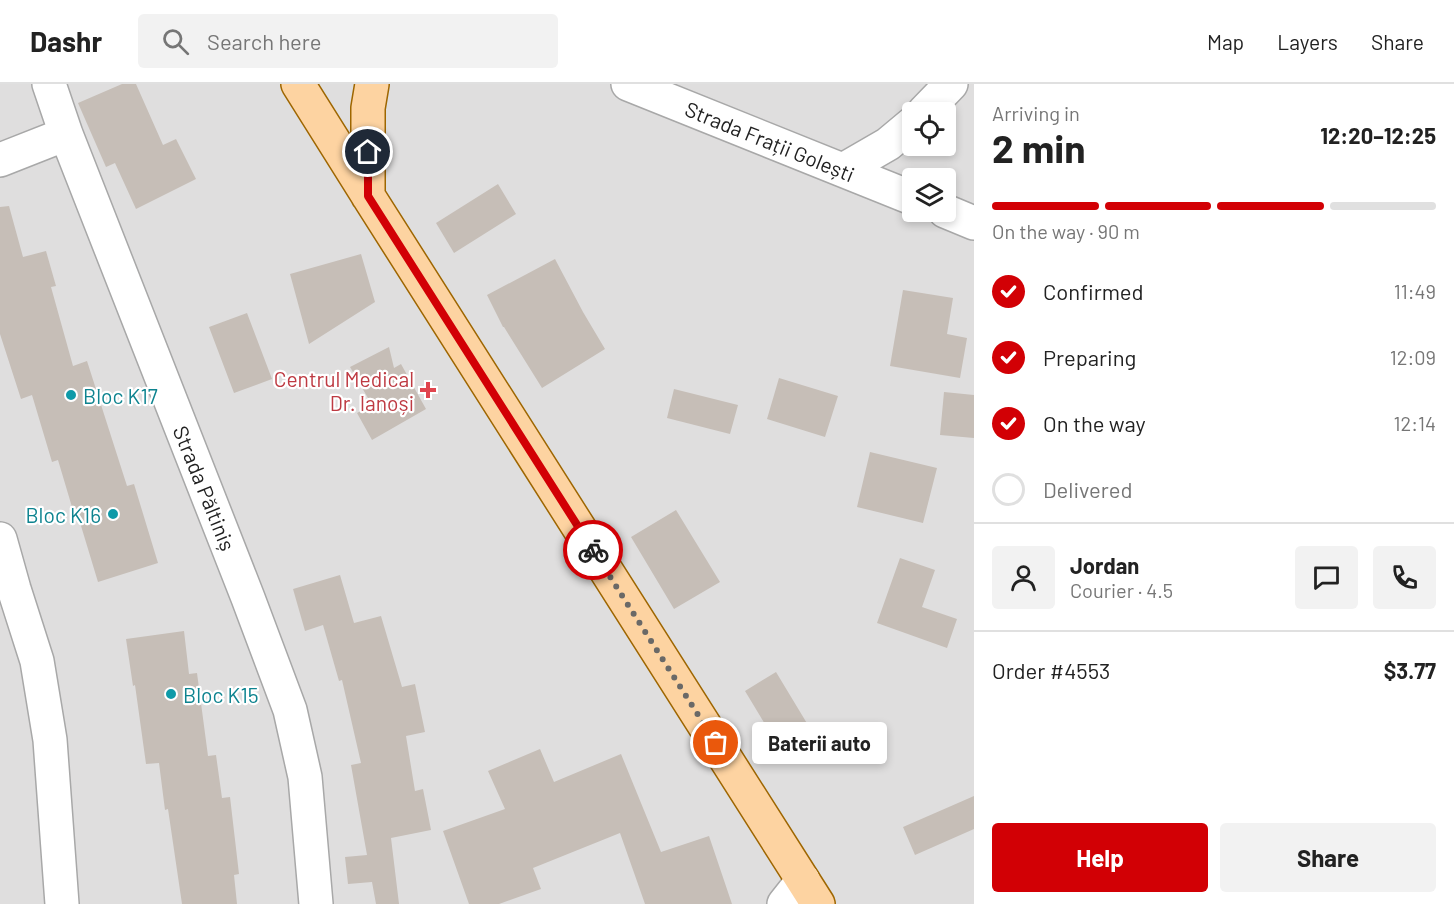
<!DOCTYPE html>
<html lang="en">
<head>
<meta charset="utf-8">
<style>
	body { margin:0; font-family:Barlow,sans-serif; background:#f2f2f2; color:#222; height:100vh; display:flex; flex-direction:column; font-size:22px; white-space:nowrap }
	* { box-sizing:border-box; margin:0 }
	p { font-size:20px; color:#767676 }
	.icon { flex:none; width:33px; height:33px; fill:none; stroke:currentColor; stroke-width:2; stroke-linecap:round; stroke-linejoin:round }
	.map { position:relative; flex:1; overflow:hidden }
	.panel { display:flex; flex-direction:column; background:#fff; width:480px }
	.panel>* { flex:none }
	.fabs { position:absolute; left:902px; top:18px; display:grid; gap:12px }
	.fabs a { display:grid; place-items:center; width:54px; height:54px; border-radius:6px; background:#fff; box-shadow:0 3px 9px #0003; font-size:30px }
	.pin { position:absolute; display:grid; place-items:center; width:51px; height:51px; color:#fff; margin:-26px; border:3px solid #fff; border-radius:50%; box-shadow:0 2px 6px #0007 }
	.courier { position:absolute; display:grid; place-items:center; width:60px; height:60px; margin:-30px; border:4px solid #d20005; border-radius:50%; background:#fff; color:#222; box-shadow:0 2px 8px #0007 }
	.bubble { position:absolute; height:42px; border-radius:6px; background:#fff; box-shadow:0 3px 9px #0003; font-size:20px; font-weight:700; line-height:42px; text-align:center }
	.summary em { font-style:normal; font-weight:700 }
	.summary div { display:flex; flex-direction:column-reverse }
	.summary { display:flex; align-items:center; justify-content:space-between; height:102px; padding:0 18px }
	h1 { font-size:39px; font-weight:700; line-height:45px }
	.bar { display:grid; grid-template-columns:repeat(4,1fr); gap:9px 6px; align-content:center; height:72px; padding:0 18px }
	.bar i { height:8px; border-radius:4px; background:#e0e0e0 }
	.bar .on { background:#d20005 }
	.bar p { grid-column:span 4 }
	.line { display:flex; align-items:center; gap:15px; padding:0 18px; border-top:2px solid #e0e0e0 }
	.line div { flex:1 }
	.round { display:grid; place-items:center; flex:none; width:63px; height:63px; border-radius:6px; background:#f2f2f2 }
	ol { padding:0 18px; list-style:none }
	li { display:flex; align-items:center; gap:18px; height:66px }
	li p { margin-inline-start:auto }
	li .icon { padding:6px; border-radius:50%; background:#d20005; color:#fff; stroke-width:4 }
	li:last-child { color:#767676 }
	li i { width:33px; height:33px; border:3px solid #e0e0e0; border-radius:50% }
	.action { display:flex; gap:12px; margin-top:auto; padding:12px 18px }
	.action a { flex:1; height:69px; border-radius:6px; background:#d20005; color:#fff; font-size:24px; font-weight:700; line-height:69px; text-align:center }
	.action a+a { background:#f2f2f2; color:#222 }
	header { display:flex; align-items:center; gap:36px; box-sizing:border-box; height:84px; padding:0 30px; background:#fff; border-bottom:2px solid #e0e0e0 }
	header strong { font-size:28px }
	nav { display:flex; gap:33px; margin-inline-start:auto; font-size:21px }
	.search { width:420px; height:54px; background:#f2f2f2; display:flex; align-items:center; gap:15px; box-sizing:border-box; padding:0 21px; border-radius:6px; color:#767676; font-size:22px }
	main { display:flex; flex:1; min-height:0 }
	.map>svg:first-child { display:block }
</style>
</head>
<body>
<header>
<strong>Dashr</strong>
<div class="search"><svg class="icon" aria-label="search" viewBox="0 0 24 24"><circle cx="10" cy="10" r="6"/><path d="M15 15l6 6"/></svg>Search here</div>
<nav><a>Map</a><a>Layers</a><a>Share</a></nav>
</header>
<main>
<div class="map">
<svg width="974" height="820" viewBox="0 0 974 820">
	<rect width="100%" height="100%" fill="#f1eee8"/>
	<path fill="#dfdede" fill-rule="evenodd" d="M 0,0 L 974,0 L 974,820 L 0,820 ZM 912,28 L 945,28 L 945,62 L 912,62 ZM 912,94 L 945,94 L 945,128 L 912,128 Z"/>
	<path fill="#c6beb7" d="M 122,0 L 136,0 L 163,61 L 176,55 L 196,95 L 136,125 L 115,79 L 106,83 L 78,19 Z
		M 498,100 L 516,130 L 454,169 L 436,139 Z
		M 9,122 L 23,173 L 46,167 L 56,202 L 51,203 L 73,282 L 87,277 L 127,402 L 134,400 L 158,479 L 98,498 L 75,422 L 72,423 L 58,376 L 52,378 L 32,311 L 21,315 L 0,250 L 0,123 Z
		M 361,170 L 375,218 L 309,260 L 290,190 Z
		M 555,175 L 583,228 L 605,265 L 542,304 L 504,243 L 503,243 L 487,211 Z
		M 903,206 L 953,214 L 947,250 L 967,254 L 960,294 L 890,282 Z
		M 247,229 L 272,295 L 234,309 L 209,243 Z
		M 389,263 L 394,284 L 401,280 L 426,325 L 372,356 L 357,329 L 372,321 L 350,283 Z
		M 779,294 L 838,312 L 825,353 L 767,335 Z
		M 674,305 L 738,321 L 730,350 L 667,334 Z
		M 944,308 L 974,311 L 974,354 L 940,351 Z
		M 870,368 L 937,384 L 923,439 L 857,423 Z
		M 676,426 L 720,498 L 674,525 L 631,453 Z
		M 900,474 L 935,486 L 922,523 L 957,535 L 947,564 L 877,539 Z
		M 340,491 L 354,539 L 381,532 L 402,603 L 415,600 L 425,648 L 406,652 L 415,707 L 423,705 L 431,746 L 391,754 L 399,820 L 376,820 L 372,798 L 348,800 L 345,773 L 367,771 L 351,681 L 361,679 L 342,596 L 339,597 L 323,541 L 305,547 L 293,505 Z
		M 184,547 L 189,590 L 197,589 L 208,672 L 216,671 L 222,714 L 230,713 L 239,790 L 234,791 L 237,820 L 182,820 L 168,725 L 165,726 L 159,679 L 146,680 L 135,601 L 133,602 L 126,555 Z
		M 776,588 L 808,641 L 777,660 L 745,607 Z
		M 540,665 L 554,698 L 621,670 L 661,768 L 709,752 L 732,820 L 645,820 L 620,749 L 533,784 L 541,805 L 499,820 L 469,820 L 443,747 L 505,725 L 488,687 Z
		M 974,712 L 974,745 L 915,771 L 903,743 Z"/>
	<g fill="none" stroke-linecap="round" stroke-linejoin="round">
		<g stroke="#a8a8a8" stroke-width="36">
			<path id="minor" d="M 49,0 L 66,50 L 248,514 L 290,626 L 305,693 L 316,820
				M 628,0 L 912,114
				M 924,28 L 951,0
				M 0,76 L 66,50
				M 843,86 L 888,60 L 912,40
				M 945,127 L 974,139
				M 0,455 L 14,505 L 37,577 L 50,656 L 62,820
				M 784,820 L 803,796"/>
		</g>
		<g stroke="#9e6600" stroke-width="36">
			<path id="major" d="M 298,0 L 372,118 L 818,820
				M 368,112 L 368,24 L 372,0"/>
		</g>
		<use href="#minor" stroke="#fff" stroke-width="33"/>
		<use href="#major" stroke="#fdd3a1" stroke-width="33"/>
	</g>
	<g fill="none" stroke-linecap="round" stroke-linejoin="round">
		<path stroke="#6a6967" stroke-width="6" stroke-dasharray="0 10.8" d="M 593,466 L 716,659"/>
		<path stroke="#d20005" stroke-width="8" d="M 368,68 L 368,112 L 593,466"/>
	</g>
	<path fill="#e0444e" stroke="#fff" stroke-width="2" d="M425 297h6v6h6v6h-6v6h-6v-6h-6v-6h6z"/>
	<g fill="#0f9aa8" stroke="#fff" stroke-width="2">
		<circle cx="71" cy="311" r="6"/>
		<circle cx="113" cy="430" r="6"/>
		<circle cx="171" cy="610" r="6"/>
	</g>
	<g text-anchor="middle" dominant-baseline="central" stroke-width="4.5" stroke-linejoin="round" paint-order="stroke">
		<g font-size="21" fill="#212121" stroke="#fff">
			<text transform="translate(770 57) rotate(22)">Strada Frații Golești</text>
			<text transform="translate(205 404) rotate(68)">Strada Păltiniș</text>
		</g>
		<g font-size="21" fill="#be3a42" stroke="#fff" text-anchor="end">
			<text x="414" y="294">Centrul Medical<tspan x="414" dy="24">Dr. Ianoși</tspan></text>
		</g>
		<g font-size="21" fill="#0d838f" stroke="#fff" text-anchor="start">
			<text x="83" y="311">Bloc K17</text>
			<text x="101" y="430" text-anchor="end">Bloc K16</text>
			<text x="183" y="610">Bloc K15</text>
		</g>
	</g>
</svg>
<div class="fabs">
<a><svg class="icon" aria-label="locate" viewBox="0 0 24 24"><circle cx="12" cy="12" r="6"/><path d="M12 2v4M12 18v4M2 12h4M18 12h4"/></svg></a>
<a><svg class="icon" aria-label="layers" viewBox="0 0 24 24"><path d="M12 4l9 5-9 5-9-5zM3 14l9 5 9-5"/></svg></a>
</div>
<div class="pin" style="left:716px;top:659px;background:#ea580c"><svg class="icon" aria-label="bag" viewBox="0 0 24 24"><path d="M5 8h14l-1 12H6zM9 8a3 3 0 0 1 6 0"/></svg></div>
<div class="pin" style="left:368px;top:68px;background:#1f2937"><svg class="icon" aria-label="home" viewBox="0 0 24 24"><path d="M3 11l9-7 9 7M6 9v11h12V9"/></svg></div>
<div class="courier" style="left:593px;top:466px"><svg class="icon" aria-label="bike" viewBox="0 0 24 24"><circle cx="6" cy="16" r="4"/><circle cx="18" cy="16" r="4"/><path d="M6 16l4-8h5l3 8M10 8l3 8H6M13 5h3"/></svg></div>
<div class="bubble" style="left:752px;top:638px;width:135px">Baterii auto</div>
</div>
<section class="panel">
<div class="summary"><div><h1>2 min</h1><p>Arriving in</p></div><em>12:20–12:25</em></div>
<div class="bar"><i class="on"></i><i class="on"></i><i class="on"></i><i></i><p>On the way · 90 m</p></div>
<ol>
<li><svg class="icon" aria-label="check" viewBox="0 0 24 24"><path d="M5 12l5 5 9-10"/></svg>Confirmed<p>11:49</p></li>
<li><svg class="icon" aria-label="check" viewBox="0 0 24 24"><path d="M5 12l5 5 9-10"/></svg>Preparing<p>12:09</p></li>
<li><svg class="icon" aria-label="check" viewBox="0 0 24 24"><path d="M5 12l5 5 9-10"/></svg>On the way<p>12:14</p></li>
<li><i></i>Delivered</li>
</ol>
<div class="line" style="height:108px"><a class="round"><svg class="icon" aria-label="person" viewBox="0 0 24 24"><circle cx="12" cy="8" r="4"/><path d="M4 21q1-7 8-7t8 7"/></svg></a><div><b>Jordan</b><p>Courier · 4.5</p></div><a class="round"><svg class="icon" aria-label="chat" viewBox="0 0 24 24"><path d="M4 5h16v11H9l-5 4z"/></svg></a><a class="round"><svg class="icon" aria-label="phone" viewBox="0 0 24 24"><path d="M5 4h4l2 5-3 2q2 4 5 5l2-3 5 2v4C11 20 4 13 5 4z"/></svg></a></div>
<div class="line" style="height:78px"><div>Order #4553</div><b>$3.77</b></div>
<div class="action"><a>Help</a><a>Share</a></div>
</section>
</main>
</body>
</html>
